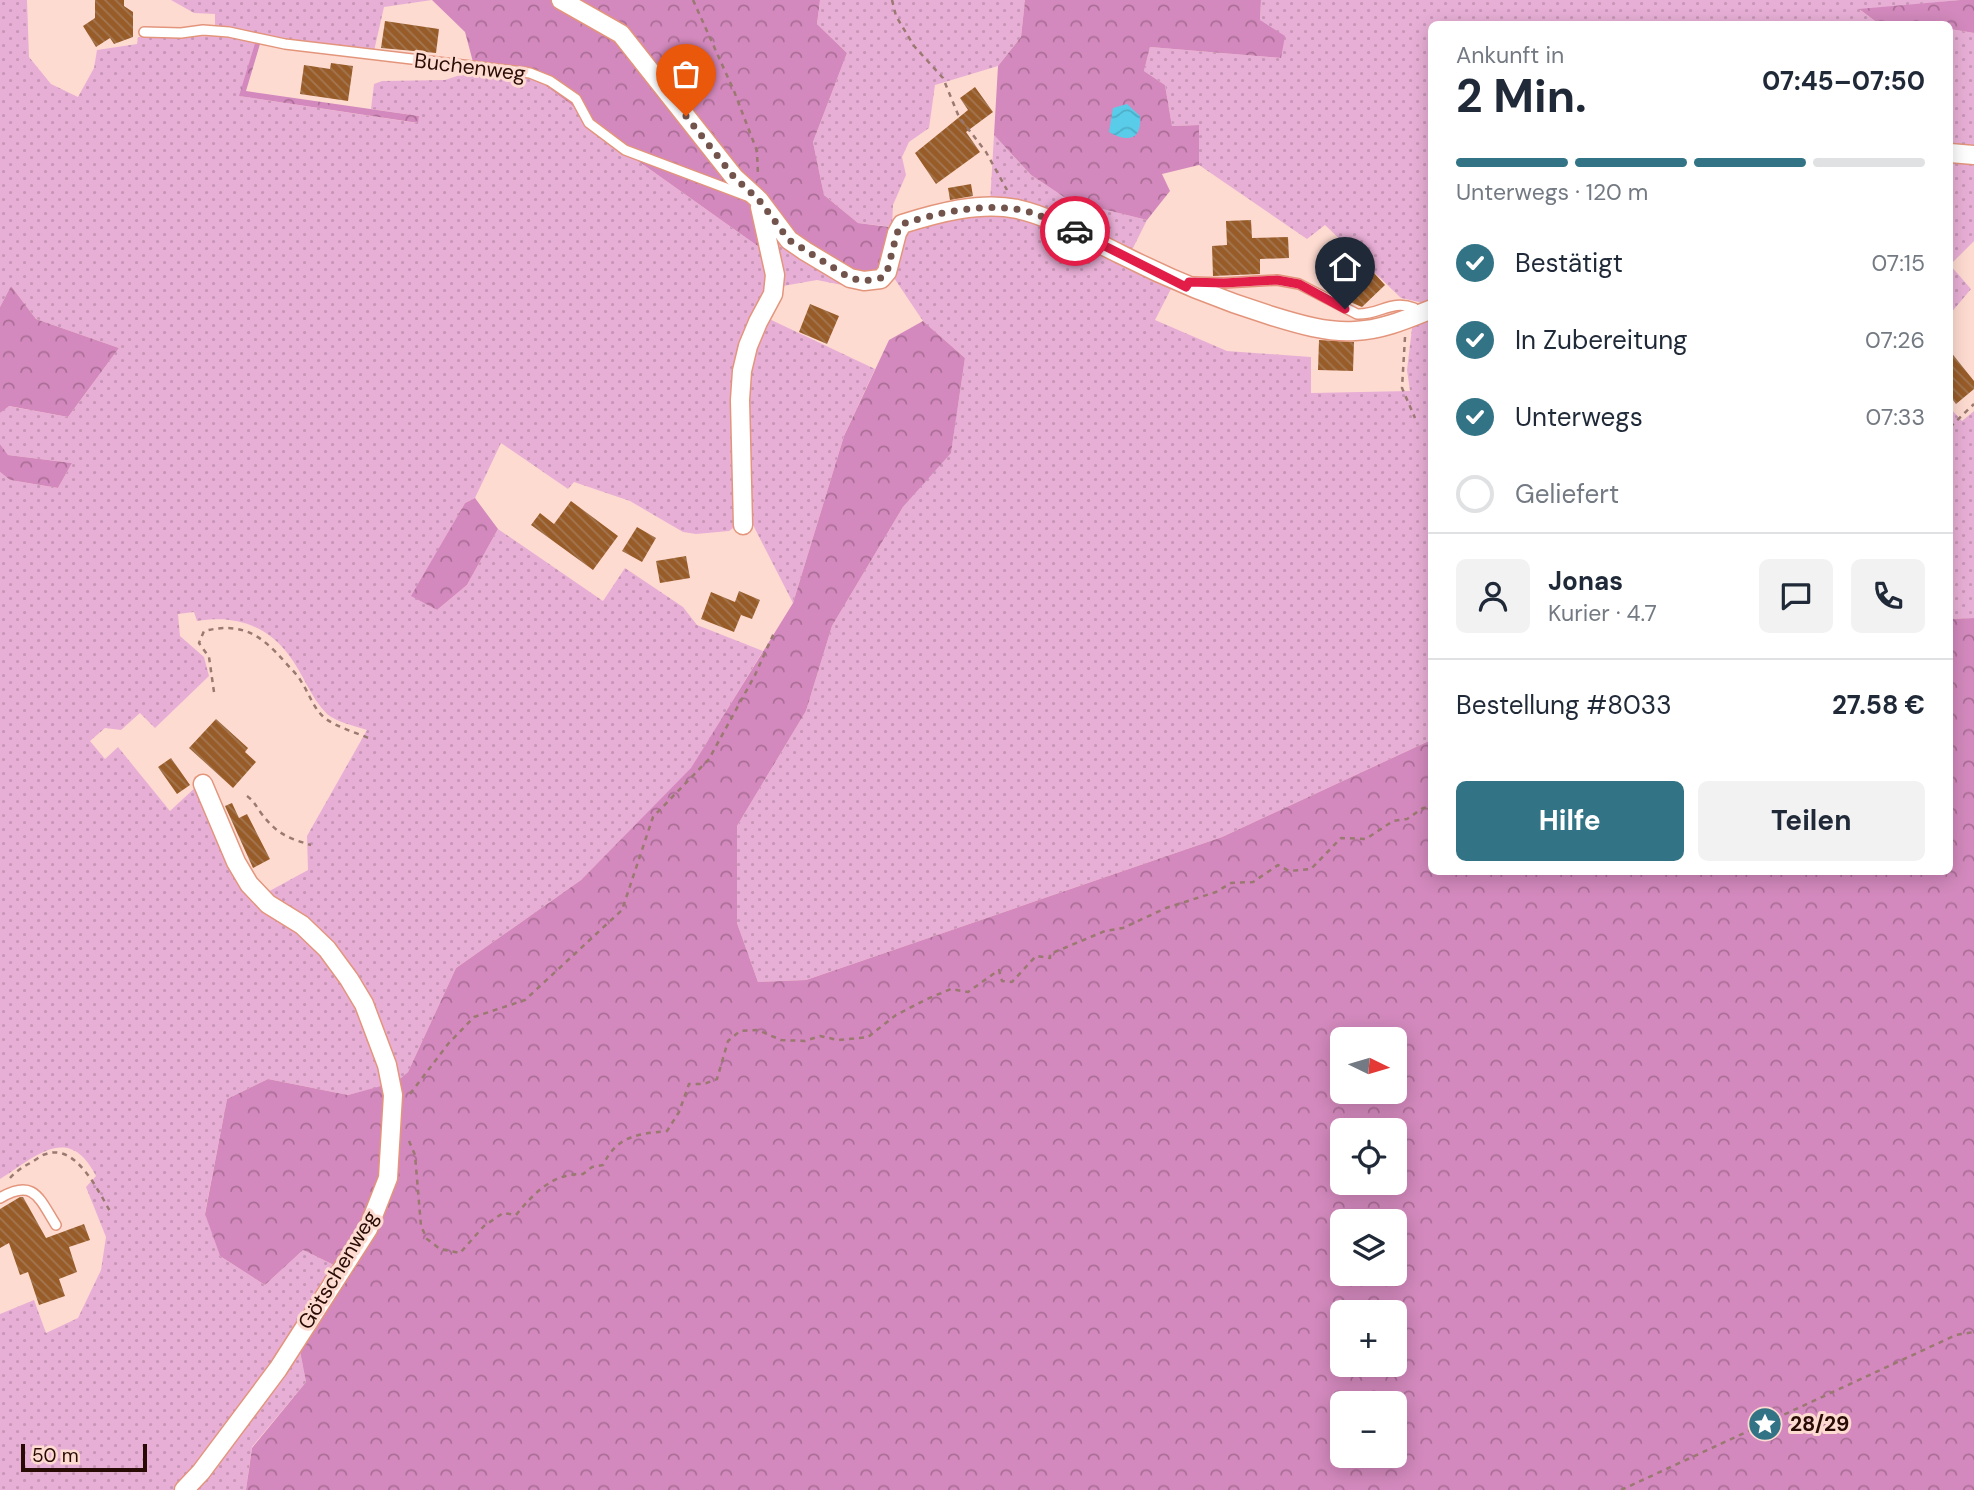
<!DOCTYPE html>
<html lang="de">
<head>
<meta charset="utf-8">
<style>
	body { margin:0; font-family:"DM Sans",sans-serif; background:#f2f2f3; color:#1f2937; height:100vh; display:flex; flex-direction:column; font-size:26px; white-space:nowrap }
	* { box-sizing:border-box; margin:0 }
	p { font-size:23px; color:#747a83 }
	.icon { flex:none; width:38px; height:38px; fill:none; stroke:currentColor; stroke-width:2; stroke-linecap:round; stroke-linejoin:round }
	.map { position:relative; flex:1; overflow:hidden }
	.panel { position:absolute; left:1428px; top:21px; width:525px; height:854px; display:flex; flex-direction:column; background:#fff; border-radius:10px; box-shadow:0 4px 18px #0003 }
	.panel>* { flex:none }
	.needle { width:46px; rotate:95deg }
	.buttons { position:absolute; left:1330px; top:1027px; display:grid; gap:14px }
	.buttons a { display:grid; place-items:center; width:77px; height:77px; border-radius:10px; background:#fff; box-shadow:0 4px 18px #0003; font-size:35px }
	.scale { position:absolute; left:21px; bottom:18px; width:126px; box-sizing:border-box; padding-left:7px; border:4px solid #280b04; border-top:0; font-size:19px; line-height:24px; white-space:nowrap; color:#280b04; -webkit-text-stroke:5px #fedbd1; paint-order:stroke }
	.pin { position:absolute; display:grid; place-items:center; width:60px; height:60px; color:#fff; margin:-72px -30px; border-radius:50% 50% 50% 0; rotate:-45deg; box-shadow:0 0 7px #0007 }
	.pin .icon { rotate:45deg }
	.courier { position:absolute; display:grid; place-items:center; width:70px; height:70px; margin:-35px; border:5px solid #e11d48; border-radius:50%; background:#fff; color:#222; box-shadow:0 2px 9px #0007 }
	.head em { font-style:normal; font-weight:700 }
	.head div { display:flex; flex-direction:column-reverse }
	.head { display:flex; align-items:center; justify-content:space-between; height:119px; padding:0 28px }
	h1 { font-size:46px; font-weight:700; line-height:52px }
	.bar { display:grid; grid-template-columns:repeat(4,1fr); gap:10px 7px; align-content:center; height:84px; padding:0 28px }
	.bar i { height:9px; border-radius:5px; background:#e0e1e3 }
	.bar .selected { background:#327486 }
	.bar p { grid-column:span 4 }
	.line { display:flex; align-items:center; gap:18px; padding:0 28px; border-top:2px solid #e0e1e3 }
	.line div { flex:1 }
	.round { display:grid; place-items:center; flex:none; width:74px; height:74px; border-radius:10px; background:#f2f2f3 }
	ol { padding:0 28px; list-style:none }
	li { display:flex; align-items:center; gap:21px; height:77px }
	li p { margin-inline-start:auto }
	li .icon { padding:7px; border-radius:50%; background:#327486; color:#fff; stroke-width:4 }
	li:last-child { color:#747a83 }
	li i { width:38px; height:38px; border:4px solid #e0e1e3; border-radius:50% }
	.cta { display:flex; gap:14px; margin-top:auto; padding:14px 28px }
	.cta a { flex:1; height:80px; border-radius:10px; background:#327486; color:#fff; font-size:28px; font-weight:700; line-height:80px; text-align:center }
	.cta a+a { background:#f2f2f3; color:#1f2937 }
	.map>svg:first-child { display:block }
</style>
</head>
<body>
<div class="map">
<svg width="1974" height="1490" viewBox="0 0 1974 1490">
	<defs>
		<pattern id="green-dots" width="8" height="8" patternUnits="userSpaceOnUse" patternTransform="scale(1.75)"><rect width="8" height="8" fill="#e8afd6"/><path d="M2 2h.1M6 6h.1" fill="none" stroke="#c795b6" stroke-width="1.8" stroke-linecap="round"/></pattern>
		<pattern id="forest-crowns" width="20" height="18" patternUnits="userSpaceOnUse" patternTransform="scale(1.75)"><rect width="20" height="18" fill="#d389bd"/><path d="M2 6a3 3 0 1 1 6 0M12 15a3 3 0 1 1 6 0" fill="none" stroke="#ab6e97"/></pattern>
		<pattern id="water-waves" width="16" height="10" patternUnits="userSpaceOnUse" patternTransform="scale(1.75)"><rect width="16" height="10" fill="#59ccea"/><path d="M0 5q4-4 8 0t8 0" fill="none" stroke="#4daec7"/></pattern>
		<pattern id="building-back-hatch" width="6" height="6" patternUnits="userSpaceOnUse" patternTransform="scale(1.75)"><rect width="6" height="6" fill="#985c29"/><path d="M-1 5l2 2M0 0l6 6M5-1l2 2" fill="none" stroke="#a37753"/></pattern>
	</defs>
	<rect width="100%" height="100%" fill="#fedbd1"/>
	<path fill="url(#green-dots)" d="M 0,0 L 27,0 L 29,57 L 51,84 L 78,97 L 94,68 L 97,50 L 137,44 L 138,37 L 232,36 L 255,43 L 240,96 L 417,123 L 419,116 L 371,109 L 374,84 L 382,81 L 445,80 L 469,72 L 500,73 L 538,80 L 577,109 L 589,126 L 766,252 L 769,273 L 766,293 L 745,338 L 737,369 L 736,407 L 740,481 L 739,517 L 736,526 L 729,531 L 696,534 L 683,532 L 630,501 L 574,482 L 568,489 L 501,443 L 475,498 L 465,503 L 412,596 L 437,610 L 467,585 L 498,529 L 603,601 L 625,568 L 683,607 L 697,625 L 763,651 L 691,769 L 581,880 L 456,968 L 408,1072 L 396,1082 C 381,1027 361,970 318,930 C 302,915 282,906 264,894 L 308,870 L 307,836 L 367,730 C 355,726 336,722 327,714 C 310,697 303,673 288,654 C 265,624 233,615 197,621 L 194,612 L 178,614 L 180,636 L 204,657 L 209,676 L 155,728 L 140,713 L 121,730 L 105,728 L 90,741 L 105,759 L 118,747 L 170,811 L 198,785 C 213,824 226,868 256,899 C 277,921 308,930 327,955 C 358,994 373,1038 388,1085 L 348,1095 L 268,1079 L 227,1099 L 205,1213 L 220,1256 L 265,1285 L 303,1250 L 340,1268 C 288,1342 240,1424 178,1490 L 0,1490 L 0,1314 L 34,1300 L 46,1333 L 78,1318 L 101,1270 L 106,1237 L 86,1187 L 96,1176 C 69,1122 35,1157 0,1179 L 0,472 L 10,480 L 58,488 L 72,463 L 8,455 L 0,444 L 0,413 L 8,406 L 68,417 L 119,348 L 36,319 L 11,286 L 0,307 Z
		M 171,0 L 432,0 L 384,7 L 374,51 L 215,28 L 215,14 L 194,13 Z
		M 820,0 L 1025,0 L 1021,37 L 998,66 L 935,85 L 929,128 L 909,142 L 902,157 L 906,175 L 893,205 L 892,227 L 858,223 L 824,195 L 813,142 L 847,53 L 817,24 Z
		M 1261,0 L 1960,0 L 1860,10 L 1879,24 L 1432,24 L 1432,303 L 1428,304 L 1401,298 L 1325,225 L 1307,239 L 1199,165 L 1198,125 L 1172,126 L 1165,85 L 1144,71 L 1150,47 L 1281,58 L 1260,20 Z
		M 1950,29 L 1974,33 L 1974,150 L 1950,149 Z
		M 994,135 L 1031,175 L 1070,201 L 1147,220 L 1130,254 L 990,203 Z
		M 1950,157 L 1974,159 L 1974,241 L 1950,265 Z
		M 981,213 L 1032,217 L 1173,285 L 1155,320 L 1227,351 L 1311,357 L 1311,393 L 1410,391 L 1407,370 L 1413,320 L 1431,312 L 1431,740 L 1222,837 L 806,980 L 758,982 L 737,923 L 737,826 L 806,711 L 832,626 L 903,507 L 951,452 L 965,358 L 923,321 L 892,275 L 905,229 Z
		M 771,222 L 852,287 L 817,280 L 783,286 L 784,274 Z
		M 1950,265 L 1971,289 L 1950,314 Z
		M 765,317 L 875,369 L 844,436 L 793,603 L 751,521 L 745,381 Z
		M 1950,408 L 1962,421 L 1974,411 L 1974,618 L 1950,619 Z
		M 299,1346 L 306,1382 L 252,1447 L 246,1490 L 191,1490 Z"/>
	<path fill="url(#forest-crowns)" fill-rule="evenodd" d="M 432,0 L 820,0 L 817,24 L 847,53 L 813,142 L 824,195 L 858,223 L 905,229 L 892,275 L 855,274 L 793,235 L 768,198 L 757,193 L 766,252 L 589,126 L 577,109 L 538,80 L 536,71 L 473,62 L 465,32 Z
		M 1025,0 L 1261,0 L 1260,20 L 1285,36 L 1281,58 L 1150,47 L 1144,71 L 1165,85 L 1172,126 L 1199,125 L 1199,165 L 1162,174 L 1170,191 L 1147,220 L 1070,201 L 1031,175 L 994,135 L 998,66 L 1021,37 Z
		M 1960,0 L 1974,0 L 1974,33 L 1950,29 L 1950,24 L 1879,24 L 1859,9 Z
		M 255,43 L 260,44 L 246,91 L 419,116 L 418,123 L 239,96 Z
		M 11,286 L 36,319 L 119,348 L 68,417 L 9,406 L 0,413 L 0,307 Z
		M 923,321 L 965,358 L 951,453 L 903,507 L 832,626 L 806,711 L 737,826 L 737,923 L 758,982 L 806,980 L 1222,837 L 1431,740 L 1432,872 L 1950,872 L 1950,619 L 1974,618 L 1974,1490 L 246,1490 L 252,1448 L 306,1382 L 299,1346 L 340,1268 L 303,1250 L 265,1285 L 220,1256 L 205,1214 L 227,1099 L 268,1079 L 348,1095 L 396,1082 L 408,1072 L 456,968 L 581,880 L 691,768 L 793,603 L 844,436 L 889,340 ZM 1342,1040 L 1395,1040 L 1395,1092 L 1342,1092 ZM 1342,1130 L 1395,1130 L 1395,1183 L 1342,1183 ZM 1342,1222 L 1395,1222 L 1395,1274 L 1342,1274 ZM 1342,1312 L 1395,1312 L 1395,1365 L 1342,1365 ZM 1342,1404 L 1395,1404 L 1395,1456 L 1342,1456 Z
		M 0,444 L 8,455 L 72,463 L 58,488 L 10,480 L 0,472 Z
		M 475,498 L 498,529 L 467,585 L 437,610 L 411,596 L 465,503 Z"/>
	<path fill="url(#water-waves)" d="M 1127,104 L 1140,116 C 1142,140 1128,143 1109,132 L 1113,108 Z"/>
	<path fill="url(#building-back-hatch)" d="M 95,0 L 124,0 L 124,6 L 133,12 L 133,37 L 114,44 L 110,38 L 96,47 L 83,26 L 95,18 Z
		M 385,21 L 439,29 L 436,53 L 381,48 Z
		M 331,63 L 353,66 L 348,101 L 300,94 L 304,65 L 330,69 Z
		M 975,87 L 993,112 L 966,132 L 980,152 L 936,184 L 915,153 L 968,110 L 960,98 Z
		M 971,184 L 973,196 L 950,200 L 948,188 Z
		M 1251,220 L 1252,238 L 1288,237 L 1289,258 L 1260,259 L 1260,274 L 1213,276 L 1212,246 L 1227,245 L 1226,221 Z
		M 1353,250 L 1385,285 L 1362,307 L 1350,302 L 1325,276 Z
		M 810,304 L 839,316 L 827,344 L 799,332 Z
		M 1319,340 L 1354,342 L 1353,371 L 1318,370 Z
		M 1950,351 L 1974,381 L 1974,389 L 1956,404 L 1950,396 Z
		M 571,501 L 618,536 L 593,570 L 531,525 L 540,513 L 554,524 Z
		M 637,527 L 656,538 L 642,562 L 622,551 Z
		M 686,556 L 690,578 L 660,583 L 656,561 Z
		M 739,591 L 760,600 L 752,619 L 741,615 L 734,632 L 701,619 L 711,592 L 735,602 Z
		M 216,719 L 248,748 L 245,752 L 256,762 L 233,788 L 189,748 Z
		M 171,758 L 190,785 L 177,794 L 158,767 Z
		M 232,803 L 239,818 L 247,814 L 270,859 L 253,868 L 225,806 Z
		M 20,1197 L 23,1197 L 46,1238 L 84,1224 L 90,1240 L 69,1247 L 77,1272 L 59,1279 L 65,1296 L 39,1305 L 28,1272 L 20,1275 L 9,1243 L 0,1248 L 0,1209 Z"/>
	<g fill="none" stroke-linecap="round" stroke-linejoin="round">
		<g stroke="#e3957c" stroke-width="12">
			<path id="lane" d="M 144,32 L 181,33 L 203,30 L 229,32 L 285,44 L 530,73 L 550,81 L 576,99 L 589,123 L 625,150 L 747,196
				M 1192,282 L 1224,283 L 1277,280 L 1299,284 L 1357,314 C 1380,315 1391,299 1414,308 L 1418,315
				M 0,1198 C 34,1178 39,1198 56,1225"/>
		</g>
		<g stroke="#e3957c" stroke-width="21">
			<path id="street" d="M 561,0 L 621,34 L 734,177 L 759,200 L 789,240 L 805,251 L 850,278 L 864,281 L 881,279 L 887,272 L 897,233 L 902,224 C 937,213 981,201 1017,209 C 1053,217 1087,238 1120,254 C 1171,280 1217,299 1272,316 C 1298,324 1328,333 1355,331 C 1382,330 1407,319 1432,309
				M 1950,153 L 1974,155
				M 743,525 L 740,400 L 742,371 L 748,346 L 758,322 L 773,294 L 775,275 L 760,207
				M 184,1490 L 201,1472 L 278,1369 L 368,1229 L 388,1178 L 393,1095 L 387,1065 L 364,1004 L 349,979 L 327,949 L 302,925 L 268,904 L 249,884 L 236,862 L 203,784"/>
		</g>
		<path stroke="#997970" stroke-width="2.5" stroke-dasharray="5 5" stroke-linecap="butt" d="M 693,0 L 734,91 L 757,151 L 758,176
			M 892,0 L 896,16 L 914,46 L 943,78 L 959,117 L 986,152 L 1007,190
			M 1405,337 L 1402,388 L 1415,418
			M 1950,427 L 1974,404
			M 214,692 L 209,657 L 199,643 L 204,631 C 242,622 260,634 285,662 C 291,669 298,675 302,683 C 310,695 314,710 326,719 C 339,728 357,733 371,739
			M 247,796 C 254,801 256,806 261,813 C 276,833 287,838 311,845
			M 410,1094 L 448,1044 L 474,1017 L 525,1000 L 622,910 L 653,817 L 709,759 L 755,675 L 774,633
			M 409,1141 L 415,1155 L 421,1226 L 427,1239 L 440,1249 L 460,1253 L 484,1226 L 503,1213 L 516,1215 C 534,1193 553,1173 583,1174 L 592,1167 L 603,1165 C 617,1136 637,1134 667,1131 L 679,1112 L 689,1084 L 704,1084 L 717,1079 L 728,1041 L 740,1031 L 758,1030 L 781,1040 L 805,1041 L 820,1036 L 838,1040 L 868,1037 L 896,1015 L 927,999 L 951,989 L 968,992 L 999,970 L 1002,981 L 1012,982 L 1036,956 L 1050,958 L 1050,954 L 1105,931 L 1123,928 L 1166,908 L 1216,892 L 1231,883 L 1253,882 L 1278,865 L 1289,871 L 1311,869 L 1341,838 L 1366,839 L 1393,821 L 1407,819 L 1423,808 L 1432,807
			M 10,1178 C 16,1171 23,1167 32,1162 C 36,1160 41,1155 46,1154 C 76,1143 98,1191 110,1211
			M 1621,1490 L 1956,1335 L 1974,1332"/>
		<use href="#lane" stroke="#fff" stroke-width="9"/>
		<use href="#street" stroke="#fff" stroke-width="18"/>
	</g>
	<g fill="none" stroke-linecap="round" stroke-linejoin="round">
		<path stroke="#73544c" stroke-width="7" stroke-dasharray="0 12.6" d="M 686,116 L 734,177 L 759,200 L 789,240 L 850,278 L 864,281 L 881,278 L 887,272 L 897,233 L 902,224 C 937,213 977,204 1014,209 C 1035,211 1056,223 1075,231"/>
		<path stroke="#e11d48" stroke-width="9" d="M 1075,231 L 1186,287 L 1189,282 L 1224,283 L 1277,280 L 1299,284 L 1345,309"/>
	</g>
	<defs>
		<g id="sight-disc" transform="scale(1.75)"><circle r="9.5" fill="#327486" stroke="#fedbd1"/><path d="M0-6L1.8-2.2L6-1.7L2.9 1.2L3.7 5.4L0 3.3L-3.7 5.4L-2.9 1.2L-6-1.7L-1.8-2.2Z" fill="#fff"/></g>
	</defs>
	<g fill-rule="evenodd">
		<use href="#sight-disc" x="1765" y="1424"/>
	</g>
	<g text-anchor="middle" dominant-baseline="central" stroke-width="6" stroke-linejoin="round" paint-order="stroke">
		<g font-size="21" fill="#280b04" stroke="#fedbd1">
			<text transform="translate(470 67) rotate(7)">Buchenweg</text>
			<text transform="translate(338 1270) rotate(-59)">Götschenweg</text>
		</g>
		<g font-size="21" font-weight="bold" fill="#280b04" stroke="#fedbd1" text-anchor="start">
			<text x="1790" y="1424">28/29</text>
		</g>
	</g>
</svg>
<div class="buttons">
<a><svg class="needle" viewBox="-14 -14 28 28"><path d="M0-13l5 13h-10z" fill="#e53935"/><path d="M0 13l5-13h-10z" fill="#747a83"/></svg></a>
<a><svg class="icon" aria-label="locate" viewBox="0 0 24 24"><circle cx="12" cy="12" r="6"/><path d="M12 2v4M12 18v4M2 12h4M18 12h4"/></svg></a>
<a><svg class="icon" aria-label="layers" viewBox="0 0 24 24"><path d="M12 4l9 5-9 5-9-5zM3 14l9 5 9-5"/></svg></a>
<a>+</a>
<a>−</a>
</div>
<div class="scale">50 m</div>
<div class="pin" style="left:686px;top:116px;background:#ea580c"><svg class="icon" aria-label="bag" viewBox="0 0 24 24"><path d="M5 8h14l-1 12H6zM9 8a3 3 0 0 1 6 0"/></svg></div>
<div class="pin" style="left:1345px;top:309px;background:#1f2937"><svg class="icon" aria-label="home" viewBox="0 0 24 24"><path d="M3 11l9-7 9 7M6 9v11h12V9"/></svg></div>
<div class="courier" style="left:1075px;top:231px"><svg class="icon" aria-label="car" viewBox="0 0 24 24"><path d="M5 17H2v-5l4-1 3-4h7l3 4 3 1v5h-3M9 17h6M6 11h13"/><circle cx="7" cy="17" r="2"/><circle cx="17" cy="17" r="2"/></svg></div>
<section class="panel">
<div class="head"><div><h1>2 Min.</h1><p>Ankunft in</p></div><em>07:45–07:50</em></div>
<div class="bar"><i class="selected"></i><i class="selected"></i><i class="selected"></i><i></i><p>Unterwegs · 120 m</p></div>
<ol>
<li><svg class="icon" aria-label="check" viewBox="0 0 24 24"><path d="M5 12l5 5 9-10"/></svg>Bestätigt<p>07:15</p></li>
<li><svg class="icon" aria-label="check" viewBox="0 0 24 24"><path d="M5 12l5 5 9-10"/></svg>In Zubereitung<p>07:26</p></li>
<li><svg class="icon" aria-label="check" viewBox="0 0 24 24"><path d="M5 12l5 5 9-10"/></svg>Unterwegs<p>07:33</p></li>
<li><i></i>Geliefert</li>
</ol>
<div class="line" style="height:126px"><a class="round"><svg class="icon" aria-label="person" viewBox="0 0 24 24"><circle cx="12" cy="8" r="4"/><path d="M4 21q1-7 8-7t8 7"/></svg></a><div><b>Jonas</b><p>Kurier · 4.7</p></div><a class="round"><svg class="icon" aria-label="chat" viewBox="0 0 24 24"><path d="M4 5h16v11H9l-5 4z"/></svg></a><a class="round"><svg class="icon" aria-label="phone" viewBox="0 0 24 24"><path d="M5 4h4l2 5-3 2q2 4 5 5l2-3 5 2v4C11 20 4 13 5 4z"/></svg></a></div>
<div class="line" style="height:91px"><div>Bestellung #8033</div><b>27.58 €</b></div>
<div class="cta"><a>Hilfe</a><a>Teilen</a></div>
</section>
</div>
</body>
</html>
